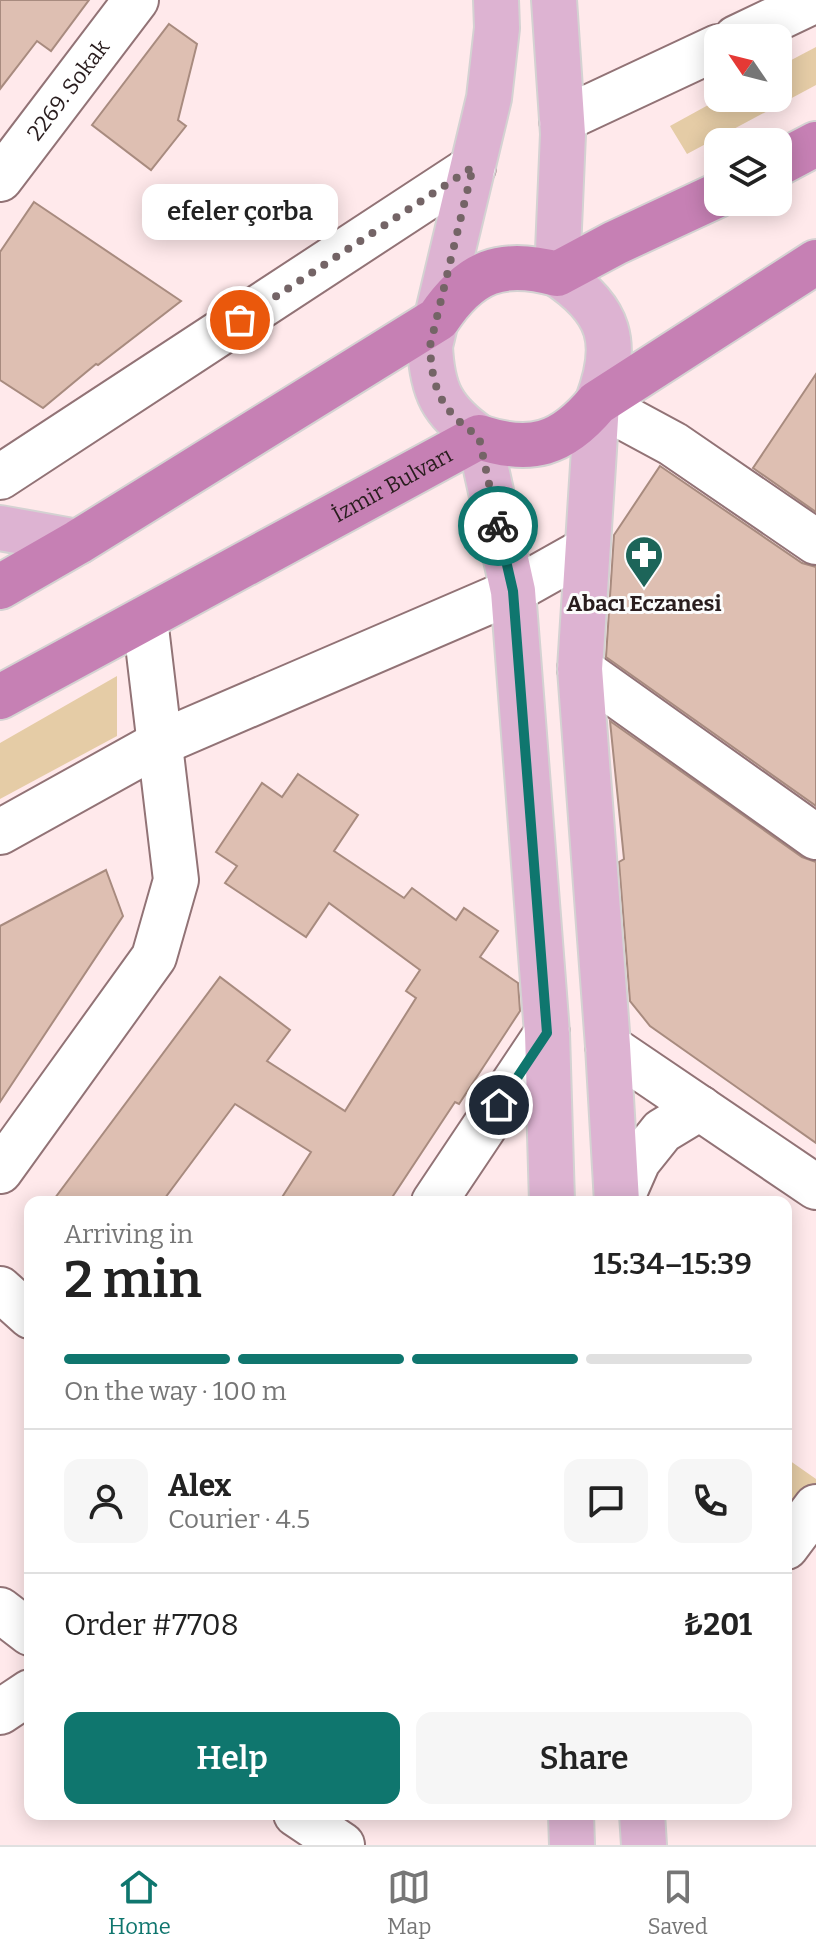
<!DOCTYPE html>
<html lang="en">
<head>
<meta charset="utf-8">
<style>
	body { margin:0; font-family:Bitter,serif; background:#f6f6f6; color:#222; height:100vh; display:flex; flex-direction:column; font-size:30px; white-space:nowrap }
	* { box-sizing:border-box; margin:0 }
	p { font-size:26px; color:#767676 }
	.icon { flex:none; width:44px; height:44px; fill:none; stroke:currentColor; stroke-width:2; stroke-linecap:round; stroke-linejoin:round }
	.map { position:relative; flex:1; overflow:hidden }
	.drawer { position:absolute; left:24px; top:1196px; width:768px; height:624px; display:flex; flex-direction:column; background:#fff; border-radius:16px; box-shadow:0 4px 20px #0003 }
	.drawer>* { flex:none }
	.needle { width:52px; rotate:305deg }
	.tools { position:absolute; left:704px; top:24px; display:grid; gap:16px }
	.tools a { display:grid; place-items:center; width:88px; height:88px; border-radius:16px; background:#fff; box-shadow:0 4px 20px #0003; font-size:40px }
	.pin { position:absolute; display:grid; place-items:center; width:68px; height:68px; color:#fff; margin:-34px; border:4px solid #fff; border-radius:50%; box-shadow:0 2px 8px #0007 }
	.courier { position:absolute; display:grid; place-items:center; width:80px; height:80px; margin:-40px; border:6px solid #0f766e; border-radius:50%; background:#fff; color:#222; box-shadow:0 2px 10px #0007 }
	.bubble { position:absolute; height:56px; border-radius:16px; background:#fff; box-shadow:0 4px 20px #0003; font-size:26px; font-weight:600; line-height:56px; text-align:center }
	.overview em { font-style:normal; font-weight:600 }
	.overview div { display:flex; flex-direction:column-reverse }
	.overview { display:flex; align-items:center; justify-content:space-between; height:136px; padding:0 40px }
	h1 { font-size:52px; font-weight:600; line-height:60px }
	.bar { display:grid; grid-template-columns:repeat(4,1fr); gap:12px 8px; align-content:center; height:96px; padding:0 40px }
	.bar i { height:10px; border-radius:6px; background:#e0e0e0 }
	.bar .active { background:#0f766e }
	.bar p { grid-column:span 4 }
	.line { display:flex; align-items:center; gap:20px; padding:0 40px; border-top:2px solid #e0e0e0 }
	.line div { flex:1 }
	.round { display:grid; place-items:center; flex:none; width:84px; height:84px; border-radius:16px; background:#f6f6f6 }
	.cta { display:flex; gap:16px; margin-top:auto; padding:16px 40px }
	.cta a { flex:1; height:92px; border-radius:16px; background:#0f766e; color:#fff; font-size:32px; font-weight:600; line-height:92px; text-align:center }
	.cta a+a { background:#f6f6f6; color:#222 }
	.menu { display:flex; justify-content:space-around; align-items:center; height:112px; border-top:2px solid #e0e0e0; background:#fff; font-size:22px; color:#767676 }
	.menu a { display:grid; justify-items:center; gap:4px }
	.menu .active { color:#0f766e }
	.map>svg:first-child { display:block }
</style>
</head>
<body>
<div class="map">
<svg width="816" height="1845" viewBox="0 0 816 1845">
	<rect width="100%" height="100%" fill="#ffe9eb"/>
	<path fill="#e5cca6" d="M 816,47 L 816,85 L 687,154 L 670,126 L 721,98 L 778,98 L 778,67 Z
		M 117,676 L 117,736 L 0,799 L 0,743 Z
		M 786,1458 L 816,1479 L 816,1491 L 786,1533 Z"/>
	<path fill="#debfb2" stroke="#a88b7f" stroke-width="2" d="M 0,0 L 89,0 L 51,51 L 37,41 L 0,89 Z
		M 169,24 L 197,44 L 178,120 L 186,126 L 151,170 L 92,125 Z
		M 34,202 L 181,301 L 98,365 L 96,364 L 43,408 L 0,380 L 0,252 Z
		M 816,374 L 816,512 L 753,468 Z
		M 660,466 L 802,563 L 816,567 L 816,806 L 606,657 L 614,535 Z
		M 610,721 L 802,857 L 816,862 L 816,1143 L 650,1026 L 630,1001 L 619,862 L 624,859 Z
		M 298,774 L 358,815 L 334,851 L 404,898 L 412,888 L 456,920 L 464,908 L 498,931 L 480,957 L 518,983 L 520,1011 L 459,1104 L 455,1102 L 389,1202 L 279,1202 L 311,1152 L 235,1104 L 162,1202 L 52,1202 L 220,977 L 290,1030 L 267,1061 L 345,1111 L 416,998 L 406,991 L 420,970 L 329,903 L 306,937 L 225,883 L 237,866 L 216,852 L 262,783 L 282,797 Z
		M 106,870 L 123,916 L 0,1102 L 0,926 Z"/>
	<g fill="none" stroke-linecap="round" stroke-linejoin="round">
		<g stroke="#927376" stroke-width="48">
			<g id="minor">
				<path d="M 736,38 L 816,0"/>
				<path d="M 562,120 L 718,47"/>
				<path id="s1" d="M 0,179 L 136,0"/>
				<path d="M 597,403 L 673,444 L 816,542"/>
				<path d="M 0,477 L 473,167"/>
				<path d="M 580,669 L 816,837"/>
				<path d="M 0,832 L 160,743 L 513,591 L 586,550"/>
				<path d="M 608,1046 L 816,1187"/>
				<path d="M 0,1171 L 154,957 L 176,880 L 145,619"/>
				<path d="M 434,1202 L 547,1033"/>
				<path d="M 620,1202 L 638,1161 L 662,1131 L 700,1108"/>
				<path d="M 0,1289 L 30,1316"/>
				<path d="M 786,1547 L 816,1507"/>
				<path d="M 0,1610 L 30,1633"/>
				<path d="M 0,1712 L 30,1692"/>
				<path d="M 296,1814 L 342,1845"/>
			</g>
		</g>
		<g stroke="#d4d2d2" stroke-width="48">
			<path id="major" d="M 496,0 L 497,28 L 489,98 L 430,346 C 432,391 442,411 479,437 L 513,591 L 547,1033 L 552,1202
				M 554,0 L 563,134 L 557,274 C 611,310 620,343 597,403 L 580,669 L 608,1046 L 617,1202
				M 0,528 L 78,542
				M 571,1814 L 572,1845
				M 642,1814 L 644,1845"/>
		</g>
		<g stroke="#d4d2d2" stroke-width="48">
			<g id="highway">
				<path d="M 778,164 L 816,144"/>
				<path d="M 0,587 L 78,542 L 438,319 C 470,271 501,259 557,274 L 615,243 L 718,195"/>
				<path id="s2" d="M 0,697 L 479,437 C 531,454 562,445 597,403 L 816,262"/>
			</g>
		</g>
		<use href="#minor" stroke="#fff" stroke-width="44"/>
		<use href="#major" stroke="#ddb3d2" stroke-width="44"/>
		<use href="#highway" stroke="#c680b4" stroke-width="44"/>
	</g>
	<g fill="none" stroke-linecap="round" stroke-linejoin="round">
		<path stroke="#746466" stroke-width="8" stroke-dasharray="0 14.4" d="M 240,320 L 473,167 L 430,346 C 432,391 442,411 479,437 L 498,526"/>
		<path stroke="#0f766e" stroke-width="10" d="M 498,526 L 513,591 L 547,1033 L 499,1105"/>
	</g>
	<defs>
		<g id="pharmacy-pin" transform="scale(2)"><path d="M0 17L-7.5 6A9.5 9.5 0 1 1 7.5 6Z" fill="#1d6559" stroke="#fcfcfc"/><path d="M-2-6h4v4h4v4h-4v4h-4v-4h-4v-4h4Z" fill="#fff"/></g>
	</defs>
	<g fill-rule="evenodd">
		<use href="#pharmacy-pin" x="644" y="555"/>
	</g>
	<g text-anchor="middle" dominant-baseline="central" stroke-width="6" stroke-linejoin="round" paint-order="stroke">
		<g font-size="22" fill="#291d1e" stroke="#fcfcfc">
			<text stroke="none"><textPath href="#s1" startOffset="112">2269. Sokak</textPath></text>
			<text stroke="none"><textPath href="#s2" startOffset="446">İzmir Bulvarı</textPath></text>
		</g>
		<g font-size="22" font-weight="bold" fill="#291d1e" stroke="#fcfcfc">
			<text x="644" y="603">Abacı Eczanesi</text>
		</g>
	</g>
</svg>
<div class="tools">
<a><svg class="needle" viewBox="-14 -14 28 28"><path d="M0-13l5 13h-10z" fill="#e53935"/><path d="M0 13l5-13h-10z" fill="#767676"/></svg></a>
<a><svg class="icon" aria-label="layers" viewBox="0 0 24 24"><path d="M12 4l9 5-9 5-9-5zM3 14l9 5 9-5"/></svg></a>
</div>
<div class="pin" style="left:240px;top:320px;background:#ea580c"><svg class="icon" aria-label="bag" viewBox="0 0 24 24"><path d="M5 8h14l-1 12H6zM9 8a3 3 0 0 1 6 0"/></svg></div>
<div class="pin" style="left:499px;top:1105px;background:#1f2937"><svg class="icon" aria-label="home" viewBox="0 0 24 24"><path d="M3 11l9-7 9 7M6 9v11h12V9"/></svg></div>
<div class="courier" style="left:498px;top:526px"><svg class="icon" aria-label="bike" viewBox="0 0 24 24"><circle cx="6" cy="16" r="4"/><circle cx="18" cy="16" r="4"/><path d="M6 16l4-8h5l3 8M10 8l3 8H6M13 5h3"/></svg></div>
<div class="bubble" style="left:142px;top:184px;width:196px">efeler çorba</div>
<section class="drawer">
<div class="overview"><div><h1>2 min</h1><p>Arriving in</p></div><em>15:34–15:39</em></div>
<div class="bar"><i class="active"></i><i class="active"></i><i class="active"></i><i></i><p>On the way · 100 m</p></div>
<div class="line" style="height:144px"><a class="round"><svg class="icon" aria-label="person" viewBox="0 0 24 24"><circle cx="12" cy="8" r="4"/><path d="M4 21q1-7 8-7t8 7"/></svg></a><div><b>Alex</b><p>Courier · 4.5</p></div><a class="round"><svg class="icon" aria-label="chat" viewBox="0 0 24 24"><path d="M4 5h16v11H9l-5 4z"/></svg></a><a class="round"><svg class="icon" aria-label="phone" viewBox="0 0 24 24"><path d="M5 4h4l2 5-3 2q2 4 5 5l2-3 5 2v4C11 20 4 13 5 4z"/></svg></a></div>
<div class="line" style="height:104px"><div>Order #7708</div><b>₺201</b></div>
<div class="cta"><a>Help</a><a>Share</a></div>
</section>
</div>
<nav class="menu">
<a class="active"><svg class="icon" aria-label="home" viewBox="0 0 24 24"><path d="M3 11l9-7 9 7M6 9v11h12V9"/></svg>Home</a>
<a><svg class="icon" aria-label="map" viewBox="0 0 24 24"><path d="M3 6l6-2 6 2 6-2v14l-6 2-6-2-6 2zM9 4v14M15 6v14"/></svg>Map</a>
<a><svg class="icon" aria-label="saved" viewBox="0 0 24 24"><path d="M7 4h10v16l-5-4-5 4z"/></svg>Saved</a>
</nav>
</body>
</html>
